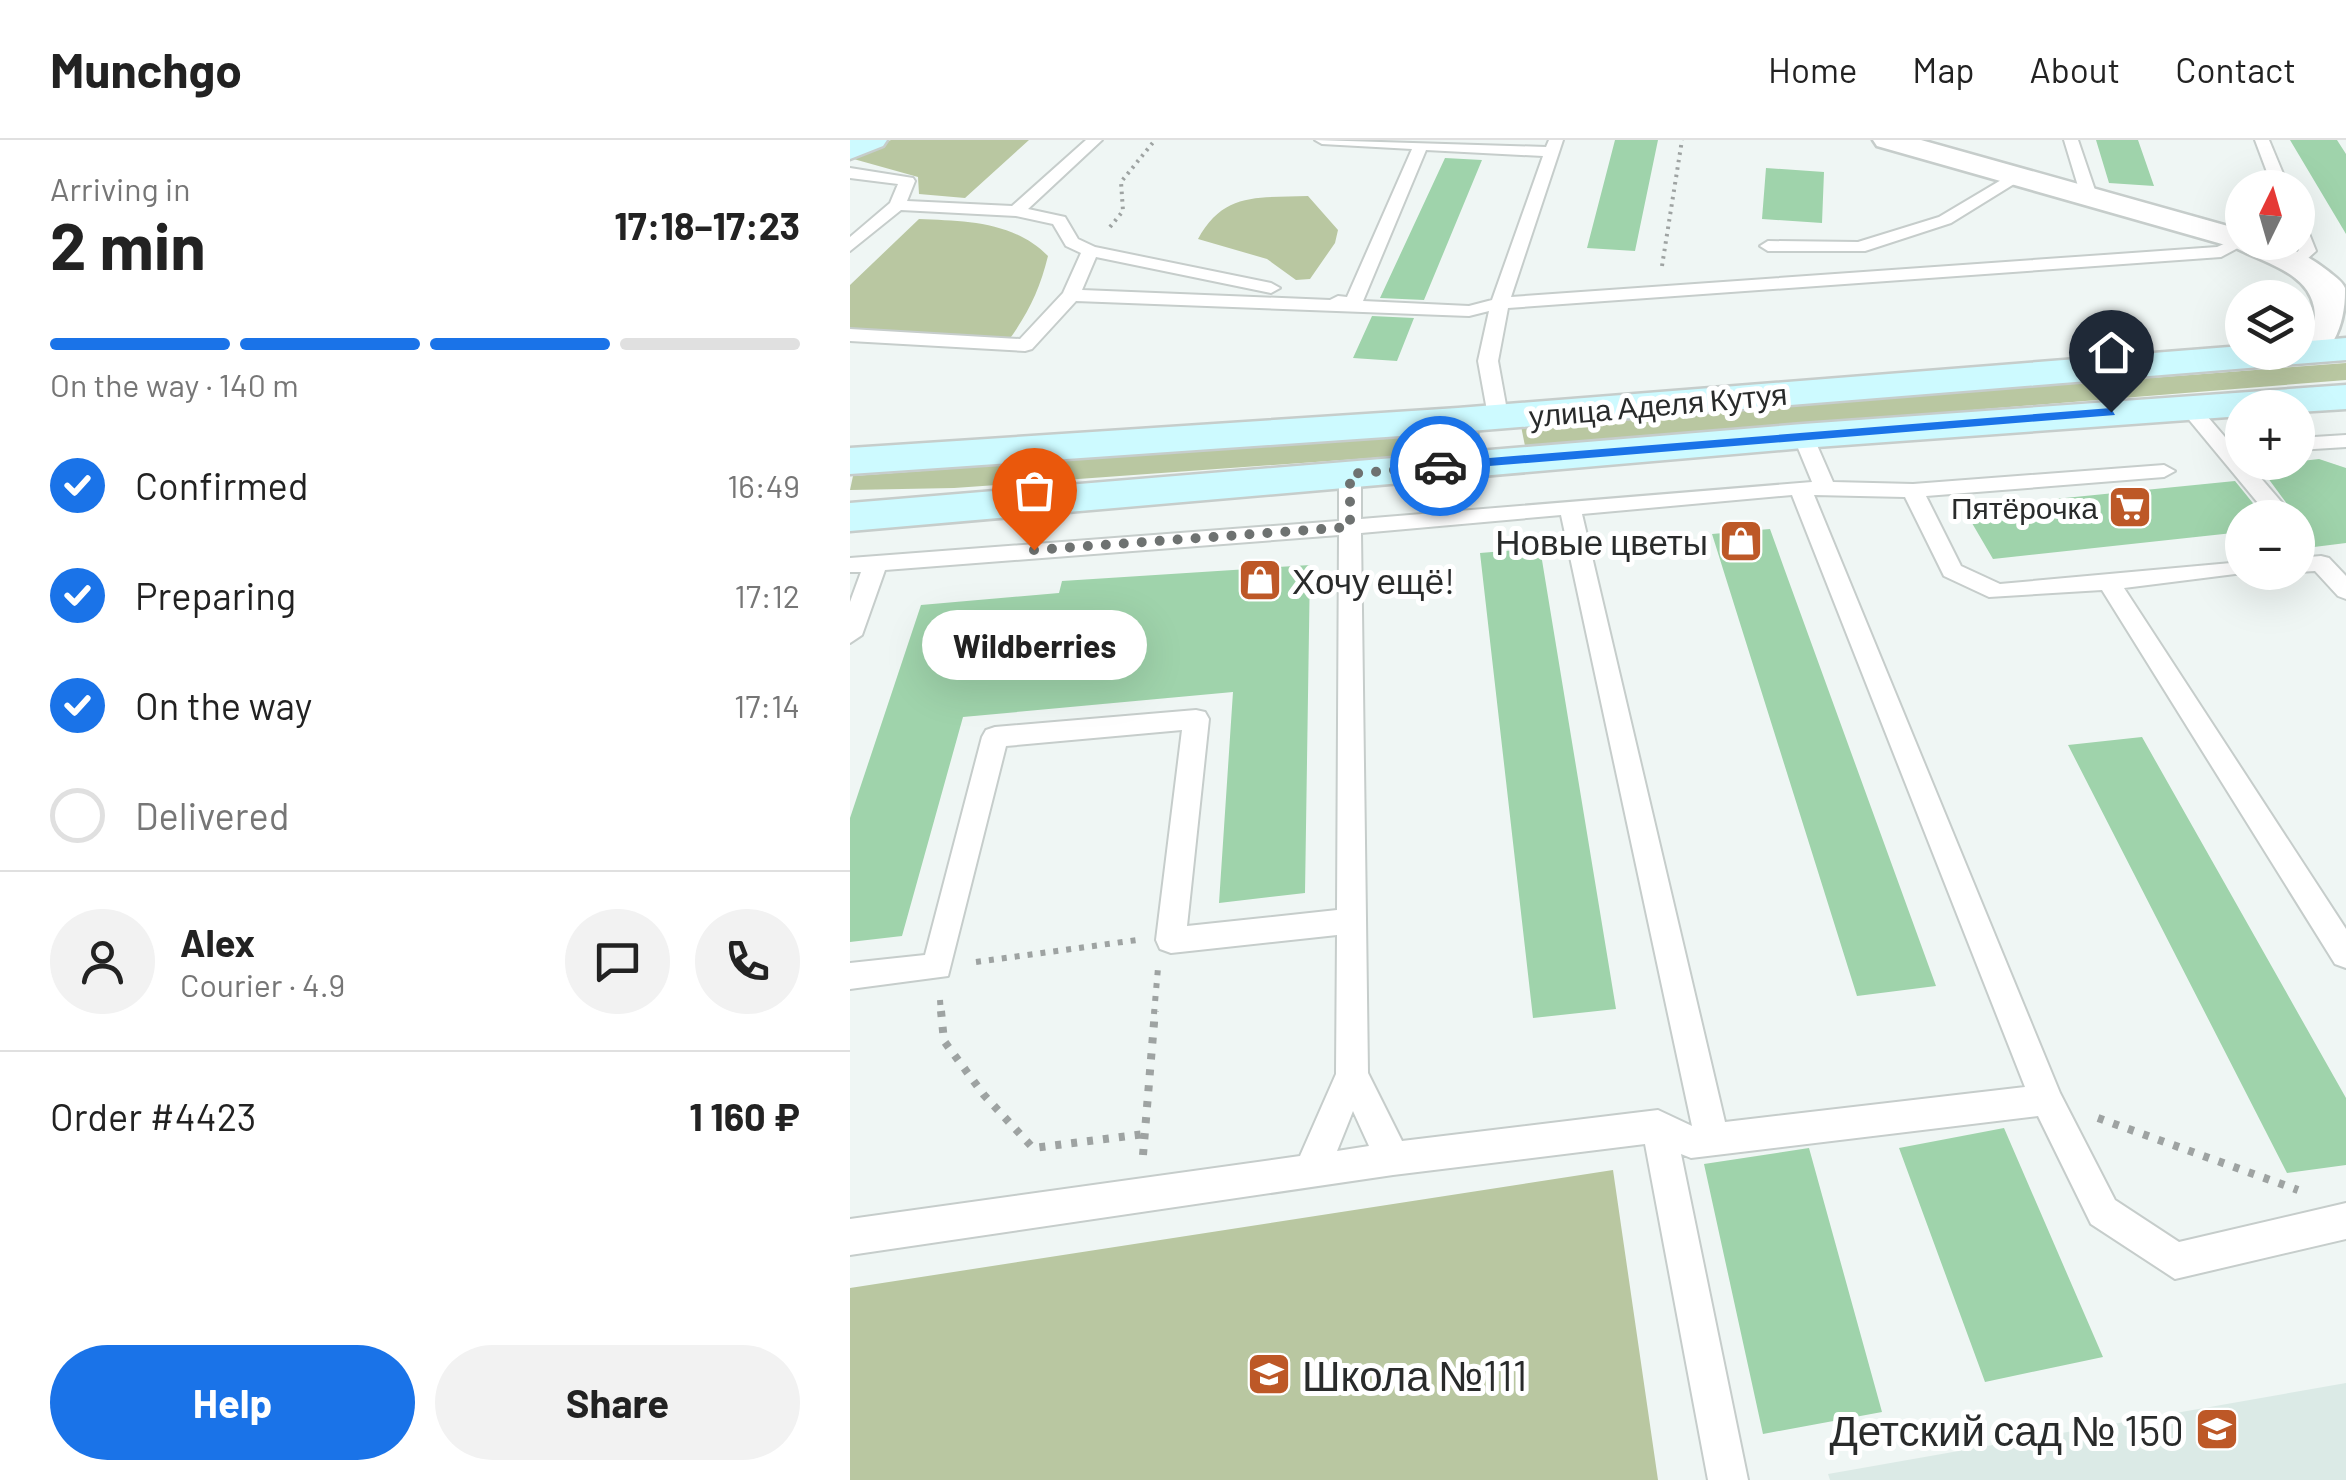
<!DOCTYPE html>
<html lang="en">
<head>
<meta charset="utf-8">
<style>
	body { margin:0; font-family:Barlow,sans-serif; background:#f2f2f2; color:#222; height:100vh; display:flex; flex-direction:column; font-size:38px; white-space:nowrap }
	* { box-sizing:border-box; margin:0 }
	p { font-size:32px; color:#767676 }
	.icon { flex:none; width:55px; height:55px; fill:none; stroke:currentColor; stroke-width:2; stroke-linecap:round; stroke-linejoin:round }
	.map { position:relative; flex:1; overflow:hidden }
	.details { display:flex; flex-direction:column; background:#fff; width:850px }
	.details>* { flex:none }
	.needle { width:65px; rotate:5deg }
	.buttons { position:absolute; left:1375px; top:30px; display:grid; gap:20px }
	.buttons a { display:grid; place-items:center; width:90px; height:90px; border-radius:50%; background:#fff; box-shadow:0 10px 40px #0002; font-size:50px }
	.pin { position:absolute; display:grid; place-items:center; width:85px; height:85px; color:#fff; margin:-102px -42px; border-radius:50% 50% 50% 0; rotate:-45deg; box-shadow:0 0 10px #0007 }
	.pin .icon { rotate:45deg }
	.courier { position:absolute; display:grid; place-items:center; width:100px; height:100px; margin:-50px; border:8px solid #1a73e8; border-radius:50%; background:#fff; color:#222; box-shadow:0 2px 12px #0007 }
	.bubble { position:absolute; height:70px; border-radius:35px; background:#fff; box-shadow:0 10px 40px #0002; font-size:32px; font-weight:700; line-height:70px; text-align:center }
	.summary em { font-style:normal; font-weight:700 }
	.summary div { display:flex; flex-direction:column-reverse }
	.summary { display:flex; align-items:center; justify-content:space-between; height:170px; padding:0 50px }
	h1 { font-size:65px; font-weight:700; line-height:75px }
	.bar { display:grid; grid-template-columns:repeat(4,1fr); gap:15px 10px; align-content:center; height:120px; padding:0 50px }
	.bar i { height:12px; border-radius:8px; background:#e0e0e0 }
	.bar .on { background:#1a73e8 }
	.bar p { grid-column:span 4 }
	.line { display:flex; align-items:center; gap:25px; padding:0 50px; border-top:2px solid #e0e0e0 }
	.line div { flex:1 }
	.round { display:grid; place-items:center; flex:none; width:105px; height:105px; border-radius:52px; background:#f2f2f2 }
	ol { padding:0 50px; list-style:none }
	li { display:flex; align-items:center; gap:30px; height:110px }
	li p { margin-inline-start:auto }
	li .icon { padding:10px; border-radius:50%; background:#1a73e8; color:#fff; stroke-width:4 }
	li:last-child { color:#767676 }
	li i { width:55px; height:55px; border:5px solid #e0e0e0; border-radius:50% }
	.button { display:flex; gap:20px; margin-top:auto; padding:20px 50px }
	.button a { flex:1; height:115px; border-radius:60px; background:#1a73e8; color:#fff; font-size:40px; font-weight:700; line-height:115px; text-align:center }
	.button a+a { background:#f2f2f2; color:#222 }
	header { display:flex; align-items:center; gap:60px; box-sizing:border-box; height:140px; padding:0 50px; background:#fff; border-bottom:2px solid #e0e0e0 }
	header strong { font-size:48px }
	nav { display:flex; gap:55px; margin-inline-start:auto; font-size:35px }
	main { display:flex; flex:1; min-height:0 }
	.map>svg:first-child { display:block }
</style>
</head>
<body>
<header>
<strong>Munchgo</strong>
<nav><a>Home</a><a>Map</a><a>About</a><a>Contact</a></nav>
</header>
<main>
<section class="details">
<div class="summary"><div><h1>2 min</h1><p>Arriving in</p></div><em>17:18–17:23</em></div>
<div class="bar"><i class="on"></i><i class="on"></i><i class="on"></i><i></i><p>On the way · 140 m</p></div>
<ol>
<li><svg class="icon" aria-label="check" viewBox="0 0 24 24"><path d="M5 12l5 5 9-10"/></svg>Confirmed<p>16:49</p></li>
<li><svg class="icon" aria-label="check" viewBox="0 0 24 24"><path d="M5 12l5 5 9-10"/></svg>Preparing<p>17:12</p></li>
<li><svg class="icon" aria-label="check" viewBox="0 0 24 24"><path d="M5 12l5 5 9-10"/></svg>On the way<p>17:14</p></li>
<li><i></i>Delivered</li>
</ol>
<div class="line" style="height:180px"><a class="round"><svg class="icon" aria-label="person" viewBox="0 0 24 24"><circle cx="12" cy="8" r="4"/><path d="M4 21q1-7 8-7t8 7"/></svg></a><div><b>Alex</b><p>Courier · 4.9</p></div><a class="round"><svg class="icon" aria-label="chat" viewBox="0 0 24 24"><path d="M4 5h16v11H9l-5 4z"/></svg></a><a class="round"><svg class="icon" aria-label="phone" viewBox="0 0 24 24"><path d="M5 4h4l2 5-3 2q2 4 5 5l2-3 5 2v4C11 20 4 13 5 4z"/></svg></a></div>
<div class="line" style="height:130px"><div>Order #4423</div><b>1 160 ₽</b></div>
<div class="button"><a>Help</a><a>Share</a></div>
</section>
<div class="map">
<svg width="1496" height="1340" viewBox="0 0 1496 1340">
	<rect width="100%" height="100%" fill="#eff6f4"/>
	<path fill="#dbeae6" d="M 1496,1243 L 1496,1340 L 980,1340 L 978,1334 Z"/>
	<path fill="#b9c7a1" d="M 41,0 L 179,0 L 115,58 L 69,54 L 68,37 L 0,18 Z
		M 458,56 L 488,90 L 485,103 L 460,139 L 446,140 L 417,119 L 348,99 C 374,51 409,58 458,56 Z
		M 69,79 C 115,81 163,81 198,116 C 190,149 178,174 158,201 L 0,188 L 0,145 Z
		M 1496,223 L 1496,240 L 675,306 L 671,286 Z
		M 629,290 L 632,310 L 104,348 L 0,350 L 3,336 Z
		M 763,1030 L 808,1340 L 0,1340 L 0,1148 Z"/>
	<path fill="#9fd3ab" d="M 765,0 L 808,0 L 785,111 L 737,108 Z
		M 1246,0 L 1288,0 L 1304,46 L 1259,43 Z
		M 1440,0 L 1487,0 L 1496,14 L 1496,94 Z
		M 595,18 L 632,20 L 574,160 L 530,158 Z
		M 916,28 L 974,32 L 972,83 L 912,79 Z
		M 522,176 L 564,178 L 547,221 L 503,218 Z
		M 1469,319 L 1496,328 L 1496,403 L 1448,409 L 1448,378 L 1436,378 L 1440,368 L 1409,326 Z
		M 1385,341 L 1415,378 L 1392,378 L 1392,392 L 1143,419 L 1119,378 L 1151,374 L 1145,365 Z
		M 920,389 L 934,428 L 1086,846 L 1007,856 L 862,394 Z
		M 690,408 L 766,869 L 683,878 L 630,413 Z
		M 460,425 L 455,753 L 369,763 L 383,552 L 113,577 L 52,796 L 0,802 L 0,678 L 71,465 L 209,453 L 212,441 Z
		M 1292,597 L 1496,958 L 1496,1025 L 1437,1033 L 1218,605 Z
		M 1154,988 L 1253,1217 L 1135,1242 L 1049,1008 Z
		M 959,1008 L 1032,1272 L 913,1294 L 854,1024 Z"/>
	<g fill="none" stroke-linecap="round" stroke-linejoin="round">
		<g stroke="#c6cdcb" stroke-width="4">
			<path id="lane" d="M 236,0 L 252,0 L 178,69 L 215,77 L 228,99 L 245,107 L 421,143 L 430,148 L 421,153 L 246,117 L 232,150 L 480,160 L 488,156 L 497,157 L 562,9 L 472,4 L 465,0 L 696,7 L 699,0 L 713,0 L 661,157 L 1367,107 L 1392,96 L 1392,102 L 1399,102 L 1371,117 L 658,168 L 648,221 L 658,276 L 648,282 L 638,276 L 628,221 L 639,171 L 619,176 L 226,161 L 182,209 L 175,211 L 0,201 L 0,189 L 170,199 L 213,153 L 231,113 L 216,106 L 203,84 L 166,76 L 51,70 L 0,111 L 0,97 L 40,63 L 48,44 L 0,38 L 0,28 L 63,38 L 65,41 L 57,61 L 162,66 ZM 576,10 L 693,16 L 642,160 L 619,166 L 513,161 Z
				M 1214,0 L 1228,0 L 1247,56 L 1245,59 L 1231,56 Z
				M 1405,0 L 1419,0 L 1439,48 L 1423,48 Z
				M 1163,33 L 1177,36 L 1101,83 L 1015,111 L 918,111 L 910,106 L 918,101 L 1008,102 L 1089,77 Z
				M 1448,81 L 1456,86 L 1466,111 L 1447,128 L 1438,123 L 1449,110 Z
				M 1338,260 L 1345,262 L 1392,317 L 1392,322 L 1397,322 L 1434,365 L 1437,370 L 1434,375 L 1418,375 L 1331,270 L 1331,262 Z
				M 953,290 L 963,296 L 983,342 L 1063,344 L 1314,325 L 1325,331 L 1314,337 L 1076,356 L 1111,426 L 1150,444 L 1392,422 L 1392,432 L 1401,432 L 1274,448 L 1496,789 L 1496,828 L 1485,824 L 1252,450 L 1139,457 L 1094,436 L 1055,357 L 964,355 L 1210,953 L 1265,1060 L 1329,1102 L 1496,1063 L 1496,1099 L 1325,1139 L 1241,1084 L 1188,976 L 841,1018 L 831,1014 L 898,1340 L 858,1340 L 795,1004 L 543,1035 L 0,1115 L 0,1079 L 450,1016 L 486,934 L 487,795 L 321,813 L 310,809 L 306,800 L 332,590 L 156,606 L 98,836 L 0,849 L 0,823 L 75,815 L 132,597 L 136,590 L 145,587 L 346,570 L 355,572 L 359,579 L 337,786 L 487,770 L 489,395 L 35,430 L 12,495 L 0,503 L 0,462 L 11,432 L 0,432 L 0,418 L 489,381 L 489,334 L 500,328 L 511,334 L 511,379 L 962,342 L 943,296 ZM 942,355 L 1175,947 L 875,982 L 732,374 ZM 711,375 L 842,986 L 808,970 L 552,1001 L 518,933 L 511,393 ZM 503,971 L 519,1006 L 487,1011 Z
				M 1496,295 L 1496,307 L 1448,310 L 1448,298 Z
				M 1471,416 L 1479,418 L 1496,436 L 1496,459 L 1488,456 L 1465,431 L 1448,432 L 1448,418 Z"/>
		</g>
		<g stroke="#c6cdcb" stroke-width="5">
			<path id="street" d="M 1023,0 L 1071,0 L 1392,90 L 1392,102 C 1428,102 1450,109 1478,131 C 1484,136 1492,141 1495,148 C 1496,187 1479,231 1437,221 L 1431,212 L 1448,212 L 1448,198 C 1462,189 1467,185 1464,167 C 1457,132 1414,123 1386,108 L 1027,6 Z"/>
		</g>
		<g stroke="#c6cdcb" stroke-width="5">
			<path id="secondary" d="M 0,0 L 37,0 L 33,6 L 0,19 Z
				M 1496,198 L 1496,220 L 608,292 L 0,334 L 0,308 L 608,268 L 1392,206 L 1392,212 L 1448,212 L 1448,202 Z
				M 1496,245 L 1496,269 L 1448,272 L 1448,268 L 1392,268 L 1392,276 L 953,308 L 0,391 L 0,363 L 953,284 Z"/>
		</g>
		<path stroke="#9ea3a2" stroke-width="4" stroke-dasharray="2.5 5" stroke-linecap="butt" d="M 260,87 L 273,71 L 271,42 L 305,0
			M 812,126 L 832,0"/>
		<path stroke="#9ea3a2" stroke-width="6" stroke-dasharray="5 8" stroke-linecap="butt" d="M 126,822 L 287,800
			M 90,860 L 91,874
			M 304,874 L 308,828"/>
		<path stroke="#9ea3a2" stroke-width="8" stroke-dasharray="6 10" stroke-linecap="butt" d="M 91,871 L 94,901 L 134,955 L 183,1008 L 294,994
			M 1248,978 L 1448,1050
			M 293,1015 L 305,871"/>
		<use href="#lane" fill="#fff" fill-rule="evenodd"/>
		<use href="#street" fill="#fff" fill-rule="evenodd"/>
		<use href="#secondary" fill="#cdfaff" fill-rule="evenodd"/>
	</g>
	<path fill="#1a73e8" d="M 1261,268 L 1265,275 L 590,330 L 584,326 L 590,322 Z"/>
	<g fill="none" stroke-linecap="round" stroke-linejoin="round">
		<path stroke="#6e7271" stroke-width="10" stroke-dasharray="0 18" d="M 184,410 L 500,387 L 500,334 L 590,326"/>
	</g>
	<defs>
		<g id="supermarket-square" transform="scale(2.25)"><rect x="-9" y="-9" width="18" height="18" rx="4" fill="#bd5827" stroke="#fff"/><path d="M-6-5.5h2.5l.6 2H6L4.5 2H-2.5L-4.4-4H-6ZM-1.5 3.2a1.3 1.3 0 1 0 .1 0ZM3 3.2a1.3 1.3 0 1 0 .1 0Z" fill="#fff"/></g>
		<g id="shop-square" transform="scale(2.25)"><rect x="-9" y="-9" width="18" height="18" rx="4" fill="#bd5827" stroke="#fff"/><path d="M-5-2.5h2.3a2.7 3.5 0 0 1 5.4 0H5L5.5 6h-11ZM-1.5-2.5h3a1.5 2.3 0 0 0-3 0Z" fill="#fff"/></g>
		<g id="school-square" transform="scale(2.25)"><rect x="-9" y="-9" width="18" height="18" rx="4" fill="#bd5827" stroke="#fff"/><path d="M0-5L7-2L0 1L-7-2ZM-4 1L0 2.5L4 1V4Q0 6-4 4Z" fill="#fff"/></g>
	</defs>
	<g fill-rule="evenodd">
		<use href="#supermarket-square" x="1280" y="367"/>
		<use href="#shop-square" x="891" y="401"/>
		<use href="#shop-square" x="410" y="440"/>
		<use href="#school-square" x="419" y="1234"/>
		<use href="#school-square" x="1367" y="1289"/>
	</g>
	<g text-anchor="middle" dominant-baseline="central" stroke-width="10" stroke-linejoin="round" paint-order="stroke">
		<g font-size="30" fill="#292b2b" stroke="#fff">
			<text transform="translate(808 264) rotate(-5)">улица Аделя Кутуя</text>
		</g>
		<g font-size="30" fill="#292b2b" stroke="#fff" text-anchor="end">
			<text x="1248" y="367">Пятёрочка</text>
		</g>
		<g font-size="35" fill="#292b2b" stroke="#fff" text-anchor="end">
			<text x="858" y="401">Новые цветы</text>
			<text x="442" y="440" text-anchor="start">Хочу ещё!</text>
		</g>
		<g font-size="42" fill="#292b2b" stroke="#fff" text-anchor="start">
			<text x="452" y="1234">Школа №111</text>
			<text x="1334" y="1289" text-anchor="end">Детский сад № 150</text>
		</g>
	</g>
</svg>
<div class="buttons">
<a><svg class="needle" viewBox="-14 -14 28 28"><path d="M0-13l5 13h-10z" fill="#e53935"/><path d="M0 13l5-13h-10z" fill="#767676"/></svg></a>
<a><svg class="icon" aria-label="layers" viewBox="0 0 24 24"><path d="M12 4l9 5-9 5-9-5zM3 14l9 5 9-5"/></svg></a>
<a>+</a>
<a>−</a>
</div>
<div class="pin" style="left:184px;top:410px;background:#ea580c"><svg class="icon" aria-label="bag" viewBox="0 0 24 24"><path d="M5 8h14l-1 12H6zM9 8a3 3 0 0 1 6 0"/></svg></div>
<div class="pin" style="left:1261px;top:272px;background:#1f2937"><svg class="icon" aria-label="home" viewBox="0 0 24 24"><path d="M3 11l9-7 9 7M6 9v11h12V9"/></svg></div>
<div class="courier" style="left:590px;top:326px"><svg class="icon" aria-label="car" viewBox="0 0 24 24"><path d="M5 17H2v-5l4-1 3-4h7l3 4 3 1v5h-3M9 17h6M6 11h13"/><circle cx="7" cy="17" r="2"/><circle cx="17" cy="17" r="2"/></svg></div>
<div class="bubble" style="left:72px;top:470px;width:225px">Wildberries</div>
</div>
</main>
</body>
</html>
